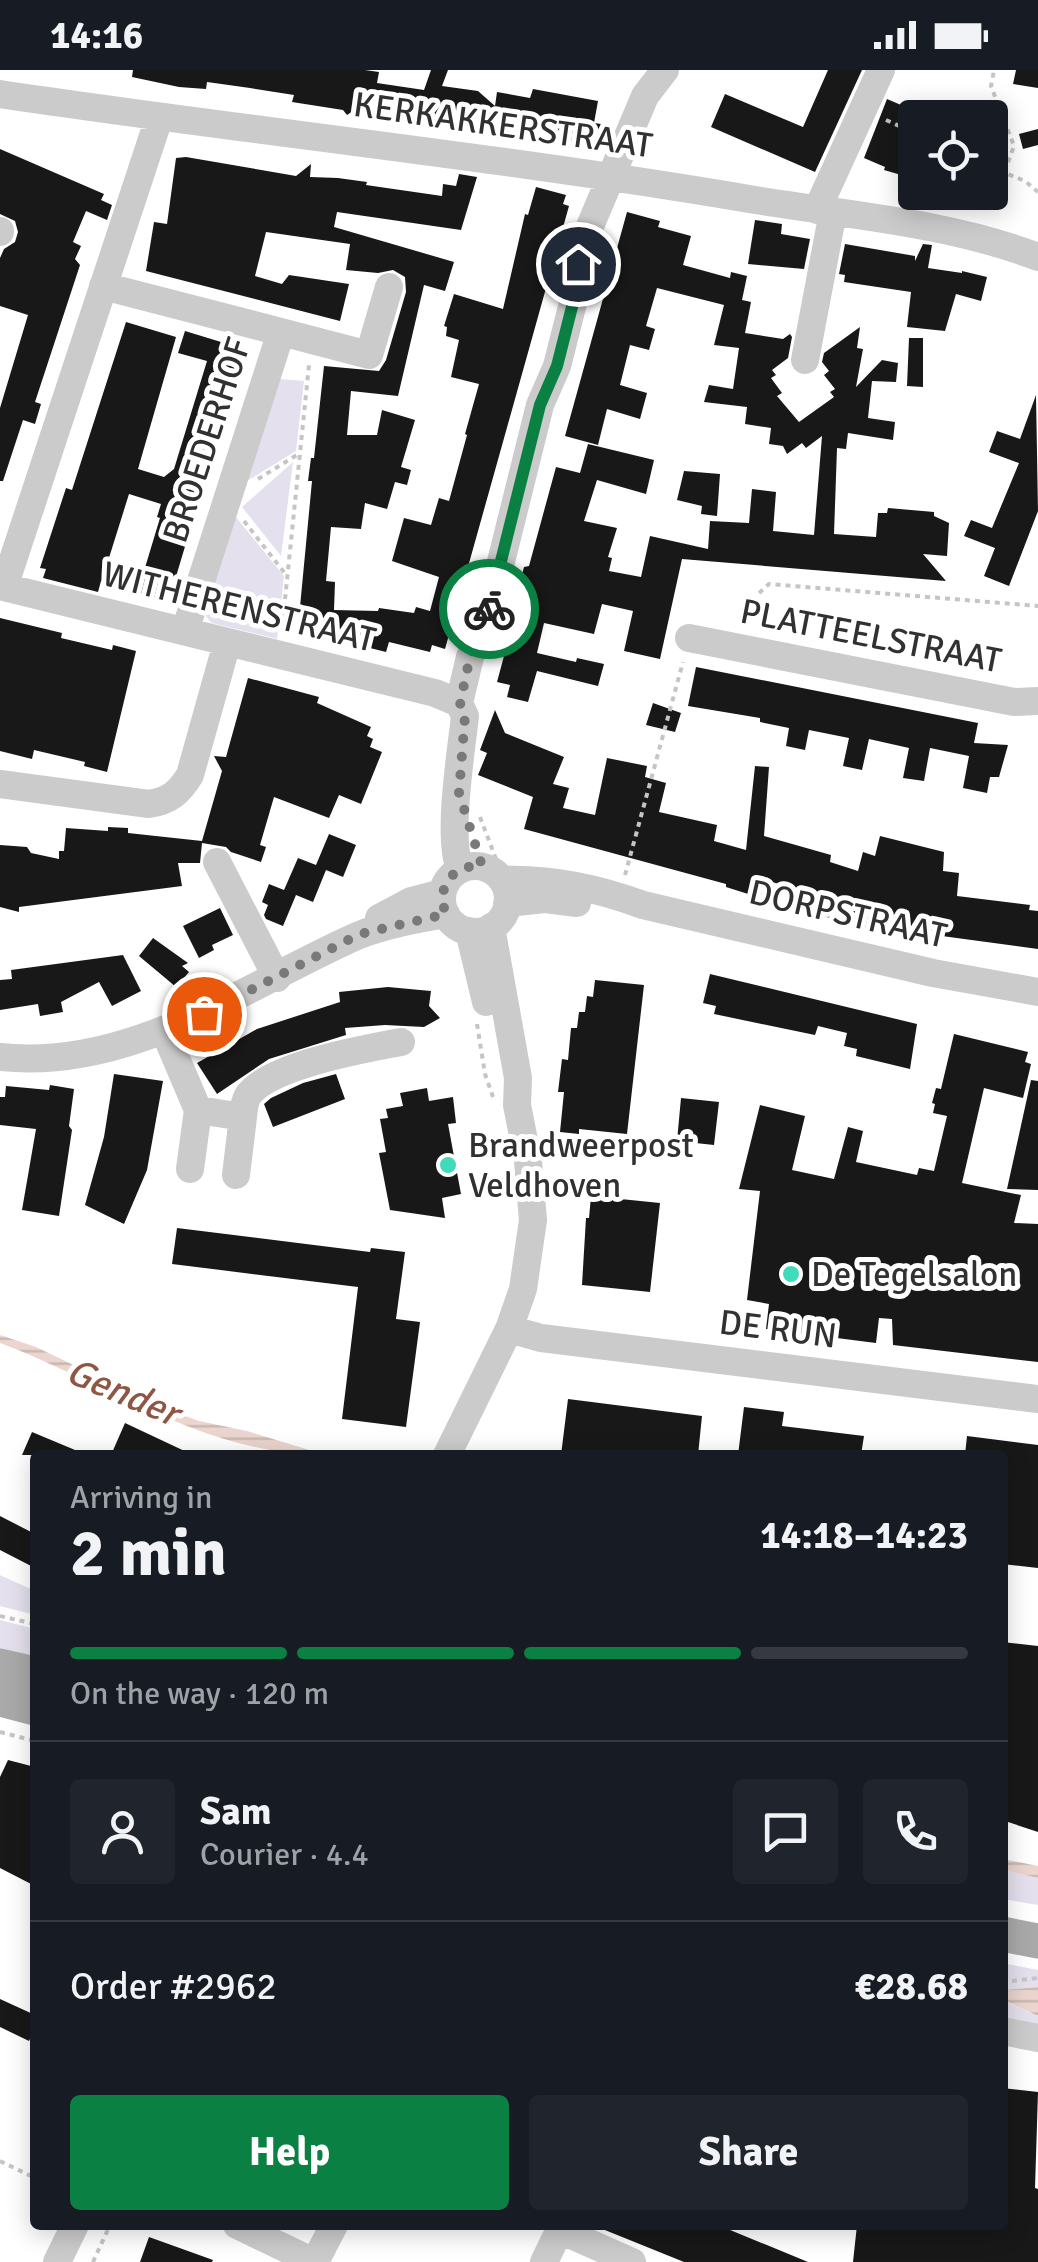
<!DOCTYPE html>
<html lang="en">
<head>
<meta charset="utf-8">
<style>
	body { margin:0; font-family:Signika,sans-serif; background:#20242c; color:#f1f3f6; height:100vh; display:flex; flex-direction:column; font-size:38px; white-space:nowrap }
	* { box-sizing:border-box; margin:0 }
	p { font-size:32px; color:#9ea1a6 }
	.icon { flex:none; width:55px; height:55px; fill:none; stroke:currentColor; stroke-width:2; stroke-linecap:round; stroke-linejoin:round }
	.map { position:relative; flex:1; overflow:hidden }
	.details { position:absolute; left:30px; top:1380px; width:978px; height:780px; display:flex; flex-direction:column; background:#171b24; border-radius:10px; box-shadow:0 5px 25px #0003 }
	.details>* { flex:none }
	.controls { position:absolute; left:898px; top:30px; display:grid; gap:20px }
	.controls a { display:grid; place-items:center; width:110px; height:110px; border-radius:10px; background:#171b24; box-shadow:0 5px 25px #0003; font-size:50px }
	.pin { position:absolute; display:grid; place-items:center; width:85px; height:85px; color:#fff; margin:-42px; border:5px solid #fff; border-radius:50%; box-shadow:0 2px 10px #0007 }
	.courier { position:absolute; display:grid; place-items:center; width:100px; height:100px; margin:-50px; border:8px solid #0b8043; border-radius:50%; background:#fff; color:#222; box-shadow:0 2px 12px #0007 }
	.headline em { font-style:normal; font-weight:700 }
	.headline div { display:flex; flex-direction:column-reverse }
	.headline { display:flex; align-items:center; justify-content:space-between; height:170px; padding:0 40px }
	h1 { font-size:65px; font-weight:700; line-height:75px }
	.bar { display:grid; grid-template-columns:repeat(4,1fr); gap:15px 10px; align-content:center; height:120px; padding:0 40px }
	.bar i { height:12px; border-radius:8px; background:#363941 }
	.bar .on { background:#0b8043 }
	.bar p { grid-column:span 4 }
	.line { display:flex; align-items:center; gap:25px; padding:0 40px; border-top:2px solid #363941 }
	.line div { flex:1 }
	.round { display:grid; place-items:center; flex:none; width:105px; height:105px; border-radius:10px; background:#20242c }
	.cta { display:flex; gap:20px; margin-top:auto; padding:20px 40px }
	.cta a { flex:1; height:115px; border-radius:10px; background:#0b8043; color:#fff; font-size:40px; font-weight:700; line-height:115px; text-align:center }
	.cta a+a { background:#20242c; color:#f1f3f6 }
	.status { display:flex; justify-content:space-between; align-items:center; height:70px; padding:0 50px; background:#171b24; direction:ltr }
	.status svg { height:28px; fill:currentColor }
	.map>svg:first-child { display:block }
</style>
</head>
<body>
<div class="status"><b>14:16</b><svg viewBox="0 0 49 12"><path d="M0 12V9h3v3zM5 12V6h3v6zM10 12V3h3v9zM15 12V0h3v12zM26 1h20v11H26zM47 4h2v5h-2z"/></svg></div>
<div class="map">
<svg width="1038" height="2192" viewBox="0 0 1038 2192">
	<defs>
		<pattern id="water-rules" width="6" height="5" patternUnits="userSpaceOnUse" patternTransform="scale(2.5)"><rect width="6" height="5" fill="#ebd5ce"/><path d="M0 2.5h6" fill="none" stroke="#cab7b1"/></pattern>
	</defs>
	<rect width="100%" height="100%" fill="#fff"/>
	<path fill="#e4e0ed" d="M 269,308 L 304,311 L 296,381 L 237,417 Z
		M 293,392 L 281,486 L 242,437 Z
		M 231,441 L 284,506 L 277,569 L 212,553 L 203,543 Z
		M 0,1505 L 35,1521 L 35,1545 L 0,1536 Z
		M 0,1550 L 35,1559 L 35,1593 L 0,1585 Z
		M 1003,1800 L 1038,1808 L 1038,1835 L 1003,1829 Z
		M 1002,1893 L 1038,1900 L 1038,1917 L 1003,1920 Z
		M 1002,1930 L 1038,1946 L 1038,1957 L 1003,1950 Z"/>
	<path fill="url(#water-rules)" d="M 0,1265 L 36,1277 L 163,1338 L 199,1351 L 247,1361 L 326,1385 C 205,1385 109,1314 0,1273 Z
		M 1003,1789 L 1038,1796 L 1038,1808 L 1003,1800 Z
		M 1038,1917 L 1038,1946 L 1003,1930 L 1003,1920 Z"/>
	<path fill="#181818" fill-rule="evenodd" d="M 133,0 L 365,0 L 379,2 L 377,13 L 424,20 L 431,0 L 448,0 L 442,16 L 478,21 L 495,36 L 497,22 L 530,28 L 533,19 L 598,31 L 594,53 L 601,54 L 598,76 L 594,79 L 530,66 L 452,60 L 453,56 L 442,55 L 442,51 L 406,45 L 387,43 L 378,49 L 353,41 L 347,45 L 343,40 L 292,32 L 294,25 L 250,18 L 207,12 L 206,19 L 179,17 L 132,7 Z
		M 828,0 L 862,0 L 815,102 L 711,57 L 725,24 L 803,57 Z
		M 1016,0 L 1038,0 L 1038,18 L 1013,14 Z
		M 887,29 L 915,41 L 915,109 L 884,100 L 885,97 L 864,88 Z
		M 1038,59 L 1038,75 L 1023,79 L 1019,64 Z
		M 0,79 L 104,124 L 101,130 L 112,135 L 107,150 L 86,141 L 73,172 L 81,176 L 75,189 L 80,195 L 35,332 L 41,334 L 35,354 L 23,350 L 3,411 L 0,411 L 0,338 L 28,245 L 0,236 L 0,188 L 4,179 L 15,172 L 18,162 L 15,151 L 0,144 Z
		M 186,87 L 296,106 L 311,94 L 310,107 L 338,108 L 367,112 L 366,115 L 442,126 L 443,114 L 456,116 L 459,104 L 477,107 L 461,160 L 337,142 L 334,157 L 454,192 L 445,221 L 424,215 L 398,326 L 351,321 L 347,365 L 377,365 L 382,340 L 415,350 L 401,397 L 411,400 L 407,415 L 395,412 L 387,439 L 365,433 L 361,459 L 331,457 L 326,511 L 335,512 L 334,540 L 378,541 L 379,538 L 414,543 L 416,537 L 430,541 L 439,507 L 392,491 L 404,448 L 431,455 L 439,428 L 449,431 L 467,365 L 465,364 L 479,314 L 451,307 L 459,270 L 446,266 L 447,257 L 444,256 L 454,224 L 503,239 L 525,144 L 528,145 L 536,117 L 566,125 L 563,134 L 569,136 L 445,579 L 432,575 L 430,582 L 389,572 L 386,582 L 354,574 L 356,565 L 298,558 L 312,411 L 308,411 L 311,388 L 314,388 L 324,296 L 379,301 L 386,290 L 406,222 L 405,207 L 393,200 L 378,203 L 346,200 L 350,174 L 266,162 L 255,206 L 282,214 L 289,205 L 349,214 L 340,251 L 146,201 L 154,152 L 167,154 L 176,88 Z
		M 627,142 L 660,151 L 658,157 L 691,166 L 683,195 L 730,208 L 731,202 L 747,206 L 742,230 L 751,232 L 745,263 L 783,269 L 790,264 L 792,267 L 788,288 L 772,300 L 776,305 L 771,308 L 782,323 L 777,326 L 799,352 L 834,327 L 830,322 L 835,319 L 824,305 L 829,301 L 822,292 L 824,283 L 860,257 L 857,278 L 863,279 L 856,317 L 882,290 L 898,293 L 896,312 L 872,311 L 868,348 L 895,352 L 893,370 L 848,363 L 846,379 L 837,378 L 834,464 L 876,467 L 878,443 L 887,443 L 888,438 L 934,442 L 934,446 L 949,453 L 947,486 L 923,484 L 946,511 L 682,489 L 660,589 L 624,581 L 633,541 L 602,534 L 594,564 L 544,553 L 537,583 L 576,592 L 577,588 L 604,594 L 598,616 L 537,601 L 528,632 L 507,627 L 510,615 L 497,612 L 522,519 L 519,516 L 524,497 L 529,496 L 556,397 L 580,403 L 588,374 L 654,390 L 646,424 L 597,410 L 584,451 L 617,458 L 608,487 L 612,488 L 609,501 L 641,507 L 650,466 L 708,479 L 710,451 L 749,453 L 752,419 L 776,422 L 773,461 L 814,465 L 822,366 L 806,378 L 802,373 L 787,384 L 783,376 L 769,374 L 771,358 L 745,354 L 747,337 L 704,332 L 709,315 L 733,319 L 739,278 L 714,275 L 724,235 L 657,218 L 646,256 L 655,259 L 649,280 L 630,275 L 620,315 L 647,323 L 640,349 L 607,339 L 598,375 L 565,366 Z
		M 755,150 L 782,154 L 781,164 L 810,169 L 804,199 L 748,194 Z
		M 845,174 L 915,186 L 915,191 L 923,174 L 932,175 L 928,198 L 962,203 L 962,201 L 987,207 L 981,231 L 956,224 L 945,261 L 907,257 L 911,222 L 844,212 L 845,205 L 839,204 Z
		M 126,252 L 176,267 L 138,399 L 164,407 L 174,399 L 207,291 L 178,283 L 185,261 L 244,279 L 175,510 L 178,513 L 169,532 L 101,511 L 98,522 L 43,508 L 46,499 L 40,498 L 66,418 L 72,420 ZM 129,424 L 161,434 L 157,447 L 160,448 L 144,501 L 108,491 Z
		M 909,268 L 923,268 L 923,317 L 907,316 Z
		M 1036,325 L 1038,441 L 1009,516 L 984,506 L 995,478 L 964,466 L 971,450 L 992,458 L 1019,393 L 989,382 L 997,361 L 1020,369 Z
		M 684,401 L 720,404 L 717,446 L 701,444 L 702,436 L 677,430 Z
		M 0,548 L 62,563 L 61,568 L 112,580 L 113,575 L 136,581 L 107,702 L 84,696 L 85,692 L 34,680 L 32,689 L 0,681 Z
		M 696,597 L 978,653 L 974,673 L 1008,675 L 999,707 L 990,707 L 987,723 L 963,718 L 969,686 L 930,678 L 924,711 L 903,708 L 909,678 L 869,669 L 862,700 L 843,696 L 849,668 L 809,660 L 805,680 L 786,676 L 789,658 L 760,652 L 760,648 L 688,636 Z
		M 248,608 L 319,627 L 317,633 L 371,657 L 367,666 L 373,669 L 370,677 L 382,682 L 361,734 L 339,725 L 329,748 L 274,727 L 260,775 L 266,777 L 261,792 L 231,782 L 226,777 L 202,773 L 200,793 L 178,793 L 182,816 L 19,837 L 19,842 L 0,837 L 0,775 L 27,777 L 31,783 L 59,789 L 59,781 L 64,781 L 66,758 L 108,761 L 108,757 L 128,758 L 128,763 L 202,771 L 222,701 L 214,686 L 226,687 Z
		M 653,633 L 681,643 L 675,662 L 646,655 Z
		M 495,640 L 505,663 L 564,687 L 553,714 L 569,718 L 563,738 L 595,745 L 607,688 L 647,696 L 645,707 L 666,713 L 659,742 L 717,755 L 714,771 L 746,780 L 755,696 L 769,697 L 764,766 L 831,785 L 830,792 L 858,801 L 863,782 L 875,786 L 880,766 L 944,782 L 943,801 L 959,803 L 957,826 L 1030,835 L 1029,840 L 1038,841 L 1038,879 L 927,864 L 925,871 L 867,859 L 800,839 L 805,822 L 772,812 L 767,830 L 726,817 L 726,814 L 524,759 L 533,727 L 478,705 L 487,683 L 480,680 Z
		M 329,764 L 356,775 L 343,807 L 326,800 L 313,832 L 296,825 L 283,856 L 266,849 L 264,845 L 268,835 L 262,832 L 269,814 L 284,820 L 298,788 L 316,795 Z
		M 220,838 L 233,865 L 212,875 L 214,880 L 199,888 L 183,856 Z
		M 153,868 L 188,893 L 182,896 L 189,902 L 176,917 L 139,886 Z
		M 123,885 L 141,921 L 112,936 L 99,912 L 61,932 L 63,942 L 40,946 L 38,934 L 0,940 L 0,910 L 12,909 L 11,900 Z
		M 710,904 L 917,954 L 910,999 L 856,986 L 857,979 L 844,976 L 847,963 L 818,956 L 815,965 L 714,944 L 716,936 L 703,933 Z
		M 595,910 L 644,915 L 627,1064 L 579,1059 L 579,1064 L 560,1062 L 564,1022 L 558,1022 L 562,989 L 568,990 L 571,958 L 577,958 L 579,942 L 585,942 L 587,926 L 593,927 Z
		M 388,917 L 431,921 L 429,936 L 440,948 L 424,957 L 385,955 L 345,958 L 346,965 L 269,989 L 217,1024 L 197,993 L 257,959 L 340,932 L 339,922 Z
		M 954,964 L 1028,982 L 1025,992 L 1031,994 L 1023,1028 L 984,1018 L 962,1113 L 1021,1125 L 1014,1153 L 1038,1154 L 1038,1292 L 893,1275 L 892,1249 L 879,1248 L 876,1273 L 766,1259 L 769,1234 L 747,1230 L 760,1121 L 739,1119 L 760,1035 L 805,1046 L 792,1100 L 834,1109 L 848,1057 L 863,1061 L 856,1092 L 917,1105 L 919,1098 L 934,1101 L 947,1046 L 933,1043 L 935,1034 L 932,1033 L 936,1018 L 941,1019 Z
		M 114,1004 L 163,1011 L 147,1100 L 124,1154 L 85,1135 L 104,1067 Z
		M 336,1004 L 345,1029 L 273,1057 L 264,1034 L 271,1028 L 303,1013 Z
		M 1031,1010 L 1038,1011 L 1038,1120 L 1007,1119 Z
		M 50,1015 L 74,1019 L 69,1056 L 72,1060 L 59,1146 L 22,1140 L 36,1059 L 0,1055 L 0,1027 L 5,1027 L 6,1016 L 49,1020 Z
		M 427,1018 L 429,1031 L 453,1027 L 456,1053 L 448,1054 L 461,1124 L 442,1128 L 445,1148 L 390,1140 L 379,1083 L 386,1082 L 380,1049 L 388,1048 L 386,1039 L 403,1036 L 400,1023 Z
		M 681,1028 L 719,1032 L 714,1075 L 677,1071 Z
		M 591,1126 L 660,1133 L 650,1222 L 582,1215 L 586,1148 L 589,1148 Z
		M 177,1158 L 370,1182 L 371,1178 L 405,1182 L 396,1249 L 420,1252 L 406,1357 L 342,1349 L 358,1217 L 172,1194 Z
		M 568,1329 L 702,1346 L 698,1385 L 561,1385 Z
		M 744,1337 L 784,1342 L 782,1356 L 864,1366 L 861,1385 L 738,1385 Z
		M 125,1353 L 193,1385 L 111,1385 Z
		M 32,1362 L 87,1385 L 22,1385 Z
		M 967,1366 L 1038,1375 L 1038,1498 L 1002,1494 L 1002,1385 L 965,1385 Z
		M 0,1446 L 35,1464 L 35,1498 L 0,1480 Z
		M 1002,1572 L 1038,1576 L 1038,1762 L 1002,1750 Z
		M 8,1690 L 35,1697 L 35,1816 L 0,1798 L 0,1707 Z
		M 0,1929 L 35,1945 L 35,1958 L 29,1971 L 0,1957 Z
		M 1002,2018 L 1038,2022 L 1035,2118 L 1038,2119 L 1038,2192 L 853,2192 L 857,2155 L 1002,2155 Z
		M 718,2155 L 808,2192 L 684,2192 L 595,2156 Z
		M 149,2167 L 213,2190 L 212,2192 L 140,2192 Z"/>
	<g fill="none" stroke-linecap="round" stroke-linejoin="round">
		<path stroke="#c5c5c5" stroke-width="4" stroke-dasharray="5 5" stroke-linecap="butt" d="M 886,50 L 915,63
			M 990,97 L 1025,111 L 1038,122
			M 990,116 L 1007,95 L 1014,76 L 991,16 L 994,0
			M 958,137 L 979,122
			M 258,409 L 300,383
			M 244,451 L 287,506
			M 759,523 L 769,514 L 1038,536
			M 282,559 L 309,295
			M 480,747 L 496,789
			M 625,805 L 683,592
			M 477,954 L 485,1004 L 493,1027
			M 196,975 L 214,966
			M 0,1546 L 35,1554
			M 0,1662 L 35,1671
			M 1002,1912 L 1038,1908
			M 0,2091 L 35,2108
			M 93,2192 L 110,2155"/>
		<path stroke="#cbcbcb" stroke-width="28" d="M 0,24 C 249,61 501,87 749,129 C 845,145 947,152 1038,187
			M 817,140 L 881,0
			M 0,162 L 0,161
			M 103,216 L 281,262 L 185,561
			M 281,262 L 369,285 L 389,217
			M 805,290 L 833,142
			M 0,516 L 435,623 L 459,633
			M 4,517 L 159,48
			M 689,568 L 1014,632 L 1038,631
			M 0,714 L 149,734 C 169,731 179,723 190,705 L 227,573
			M 217,792 L 277,908
			M442 829a33 33 0 1 1 66 0a33 33 0 1 1-66 0Z
			M 460,799 C 447,767 461,683 465,646 L 459,633 L 470,587 L 489,540 L 540,335 L 557,296 L 575,225 L 578,194 L 588,161 L 645,26 L 665,0
			M 502,810 C 551,808 597,818 643,835 L 933,903 L 1038,922
			M 507,833 L 545,829 L 577,833
			M 379,848 L 411,831 L 442,823
			M 469,861 L 486,932
			M 164,960 L 198,1040 L 243,1047 C 244,1038 244,1031 249,1024 C 272,995 364,979 401,972
			M 0,987 C 132,1001 242,917 357,866 C 383,855 417,849 446,844
			M 190,1099 L 198,1040
			M 236,1105 L 243,1047
			M 509,1259 L 541,1268 L 1038,1329
			M 447,1385 L 509,1259 L 523,1219 L 533,1150 L 528,1091 L 517,1035 L 518,1008 L 491,857
			M 1002,1961 L 1038,1968
			M 237,2155 L 314,2192
			M 560,2160 L 632,2192
			M 57,2192 L 75,2155
			M 315,2192 L 334,2155
			M 544,2192 L 562,2155"/>
		<path stroke="#a9a9a9" stroke-width="35" d="M 0,1596 L 35,1604
			M 0,1629 L 35,1638
			M 1002,1864 L 1038,1871"/>
	</g>
	<g fill="none" stroke-linecap="round" stroke-linejoin="round">
		<path stroke="#797979" stroke-width="10" stroke-dasharray="0 18" d="M 204,944 L 360,864 L 446,844 C 435,817 453,794 482,796 L 459,723 L 465,646 L 460,633 L 470,587 L 489,539"/>
		<path stroke="#0b8043" stroke-width="12" d="M 489,539 L 540,335 L 557,296 L 575,225 L 578,194"/>
	</g>
	<g fill="#3fdbbb" stroke="#fff" stroke-width="4">
		<circle cx="448" cy="1095" r="10"/>
		<circle cx="791" cy="1204" r="10"/>
	</g>
	<g text-anchor="middle" dominant-baseline="central" stroke-width="10" stroke-linejoin="round" paint-order="stroke">
		<g font-size="35" fill="#313131" stroke="#fff">
			<text transform="translate(503 55) rotate(8)">KERKAKKERSTRAAT</text>
			<text transform="translate(207 370) rotate(-72)">BROEDERHOF</text>
			<text transform="translate(239 537) rotate(14)">WITHERENSTRAAT</text>
			<text transform="translate(871 566) rotate(11)">PLATTEELSTRAAT</text>
			<text transform="translate(848 844) rotate(13)">DORPSTRAAT</text>
			<text transform="translate(778 1259) rotate(7)">DE RUN</text>
		</g>
		<g font-size="35" fill="#313131" stroke="#fff" text-anchor="start">
			<text x="468" y="1075">Brandweerpost<tspan x="468" dy="40">Veldhoven</tspan></text>
			<text x="811" y="1204">De Tegelsalon</text>
		</g>
		<g font-size="38" font-style="italic" fill="#8f5643" stroke="#fff">
			<text transform="translate(123 1322) rotate(23)">Gender</text>
		</g>
	</g>
</svg>
<div class="controls">
<a><svg class="icon" aria-label="locate" viewBox="0 0 24 24"><circle cx="12" cy="12" r="6"/><path d="M12 2v4M12 18v4M2 12h4M18 12h4"/></svg></a>
</div>
<div class="pin" style="left:204px;top:944px;background:#ea580c"><svg class="icon" aria-label="bag" viewBox="0 0 24 24"><path d="M5 8h14l-1 12H6zM9 8a3 3 0 0 1 6 0"/></svg></div>
<div class="pin" style="left:578px;top:194px;background:#1f2937"><svg class="icon" aria-label="home" viewBox="0 0 24 24"><path d="M3 11l9-7 9 7M6 9v11h12V9"/></svg></div>
<div class="courier" style="left:489px;top:539px"><svg class="icon" aria-label="bike" viewBox="0 0 24 24"><circle cx="6" cy="16" r="4"/><circle cx="18" cy="16" r="4"/><path d="M6 16l4-8h5l3 8M10 8l3 8H6M13 5h3"/></svg></div>
<section class="details">
<div class="headline"><div><h1>2 min</h1><p>Arriving in</p></div><em>14:18–14:23</em></div>
<div class="bar"><i class="on"></i><i class="on"></i><i class="on"></i><i></i><p>On the way · 120 m</p></div>
<div class="line" style="height:180px"><a class="round"><svg class="icon" aria-label="person" viewBox="0 0 24 24"><circle cx="12" cy="8" r="4"/><path d="M4 21q1-7 8-7t8 7"/></svg></a><div><b>Sam</b><p>Courier · 4.4</p></div><a class="round"><svg class="icon" aria-label="chat" viewBox="0 0 24 24"><path d="M4 5h16v11H9l-5 4z"/></svg></a><a class="round"><svg class="icon" aria-label="phone" viewBox="0 0 24 24"><path d="M5 4h4l2 5-3 2q2 4 5 5l2-3 5 2v4C11 20 4 13 5 4z"/></svg></a></div>
<div class="line" style="height:130px"><div>Order #2962</div><b>€28.68</b></div>
<div class="cta"><a>Help</a><a>Share</a></div>
</section>
</div>
</body>
</html>
